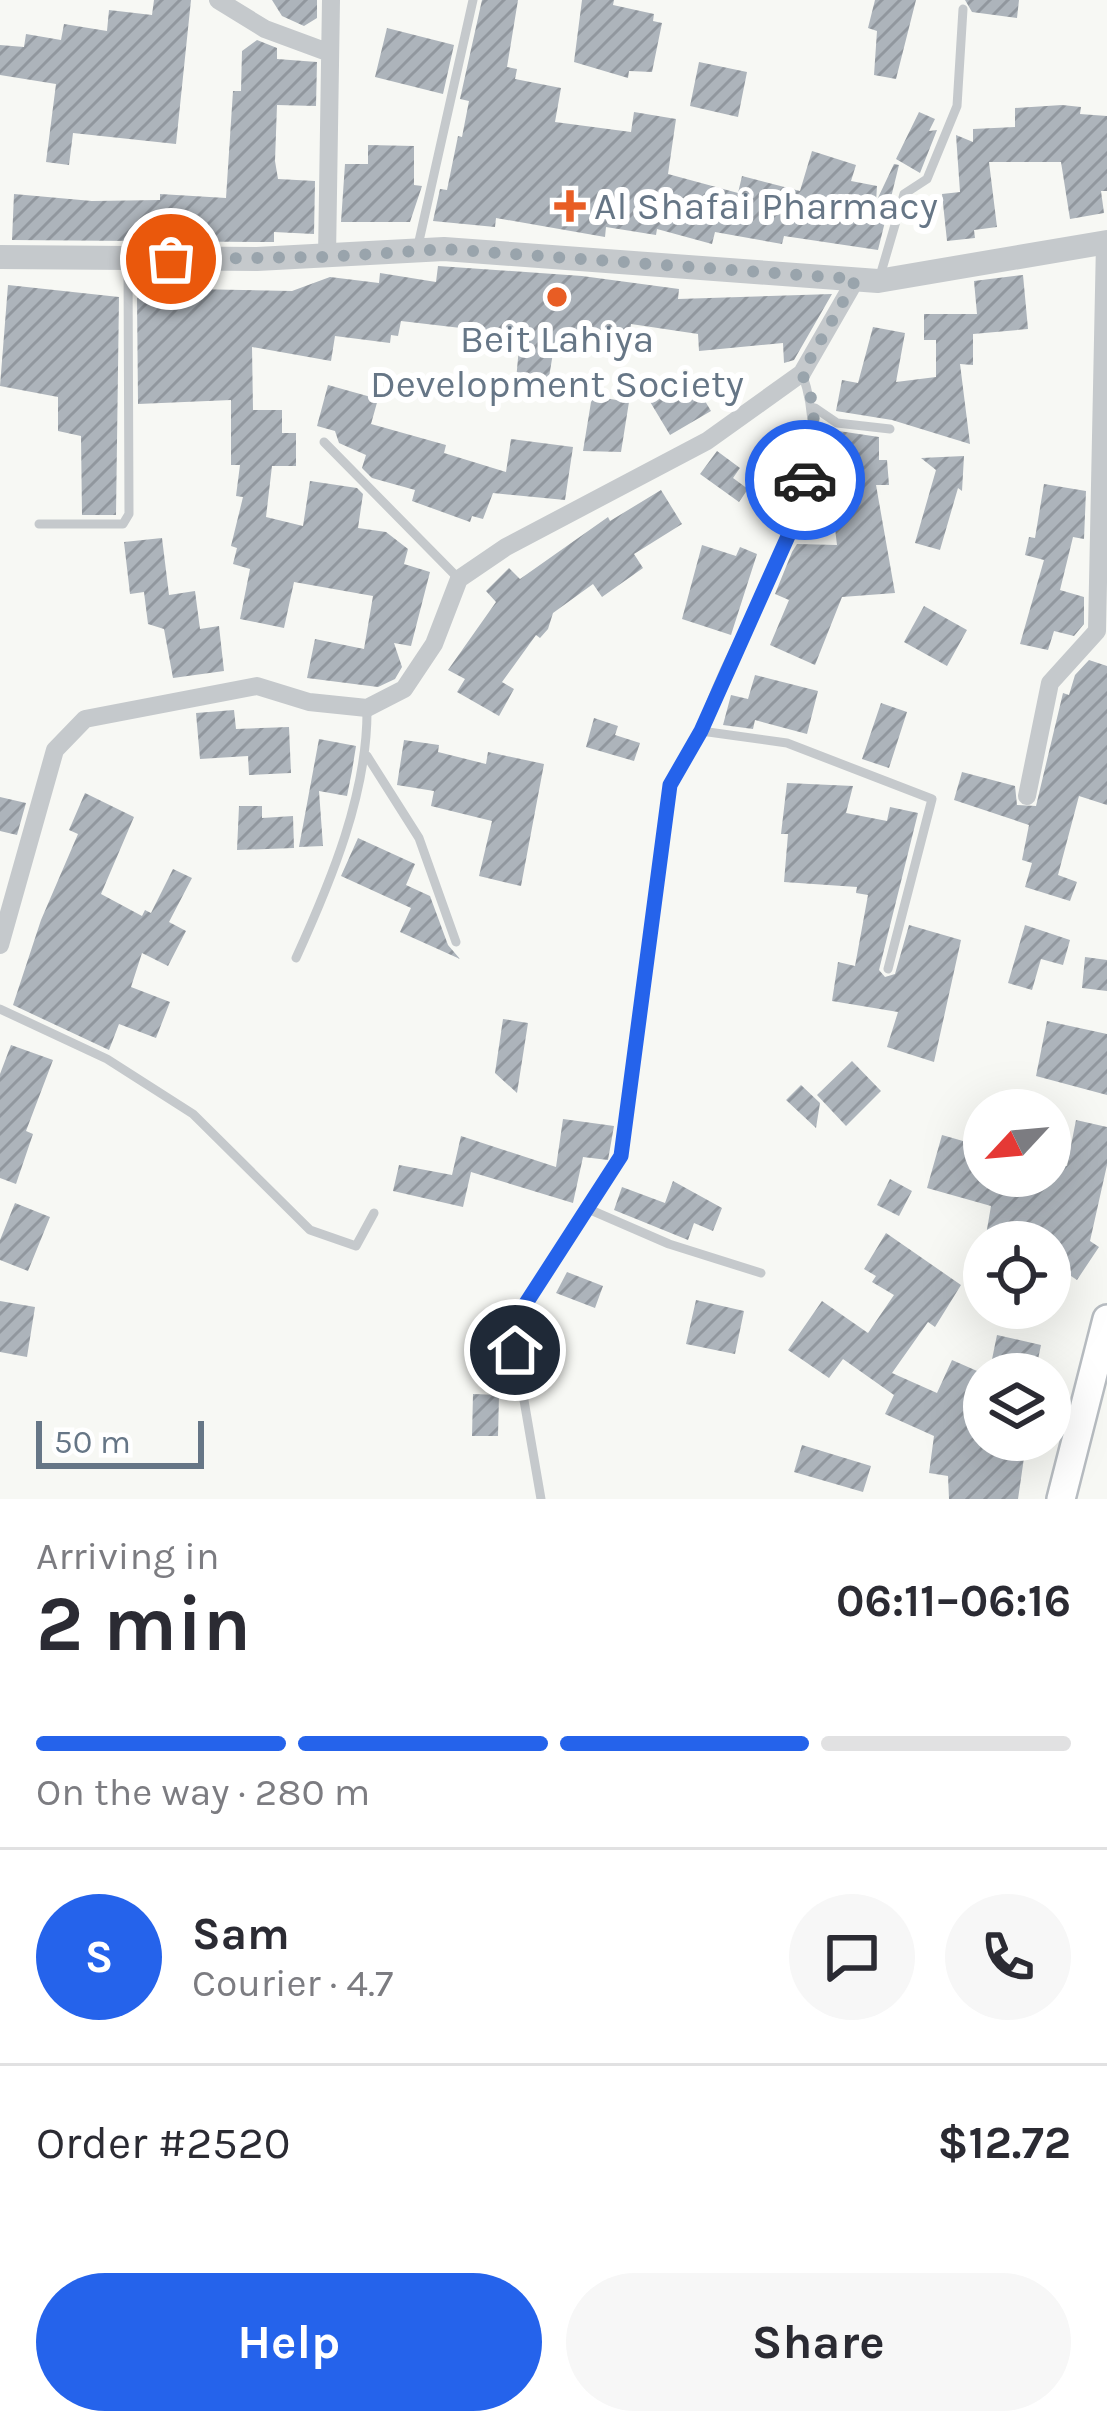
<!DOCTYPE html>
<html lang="en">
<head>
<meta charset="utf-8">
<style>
	body { margin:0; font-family:Karla,sans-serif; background:#f7f7f7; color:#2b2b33; height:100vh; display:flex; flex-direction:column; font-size:45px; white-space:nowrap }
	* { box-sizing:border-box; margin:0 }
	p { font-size:39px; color:#7c7c81 }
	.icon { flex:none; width:66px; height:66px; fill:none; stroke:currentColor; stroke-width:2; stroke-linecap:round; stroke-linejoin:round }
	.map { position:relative; height:1499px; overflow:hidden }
	.drawer { display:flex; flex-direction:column; background:#fff; flex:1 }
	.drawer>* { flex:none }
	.needle { width:78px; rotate:244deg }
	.buttons { position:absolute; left:963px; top:1089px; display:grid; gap:24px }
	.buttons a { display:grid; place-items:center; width:108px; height:108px; border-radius:50%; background:#fff; box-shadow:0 12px 48px #0002; font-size:60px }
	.scale { position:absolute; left:36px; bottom:30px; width:168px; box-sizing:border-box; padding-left:12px; border:6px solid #667686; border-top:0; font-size:33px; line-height:42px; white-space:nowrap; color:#667686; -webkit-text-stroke:9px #fff; paint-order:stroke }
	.pin { position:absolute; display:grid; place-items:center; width:102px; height:102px; color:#fff; margin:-51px; border:6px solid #fff; border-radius:50%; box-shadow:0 3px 12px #0007 }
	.courier { position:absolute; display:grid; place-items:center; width:120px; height:120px; margin:-60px; border:9px solid #2563eb; border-radius:50%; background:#fff; color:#222; box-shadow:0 3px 15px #0007 }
	.overview em { font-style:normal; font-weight:700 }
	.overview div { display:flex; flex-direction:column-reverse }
	.overview { display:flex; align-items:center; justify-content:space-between; height:204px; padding:0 36px }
	h1 { font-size:78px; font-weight:700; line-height:90px }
	.bar { display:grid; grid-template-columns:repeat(4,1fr); gap:18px 12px; align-content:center; height:144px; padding:0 36px }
	.bar i { height:15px; border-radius:9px; background:#e1e1e2 }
	.bar .on { background:#2563eb }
	.bar p { grid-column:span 4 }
	.line { display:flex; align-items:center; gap:30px; padding:0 36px; border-top:3px solid #e1e1e2 }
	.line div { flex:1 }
	.round { display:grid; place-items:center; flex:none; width:126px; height:126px; border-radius:63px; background:#f7f7f7 }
	.primary-button { display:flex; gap:24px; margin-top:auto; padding:24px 36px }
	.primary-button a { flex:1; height:138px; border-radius:72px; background:#2563eb; color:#fff; font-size:48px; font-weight:700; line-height:138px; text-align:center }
	.primary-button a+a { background:#f7f7f7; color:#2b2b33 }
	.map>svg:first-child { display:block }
</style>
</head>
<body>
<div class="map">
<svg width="1107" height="1499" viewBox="0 0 1107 1499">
	<defs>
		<pattern id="building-hatch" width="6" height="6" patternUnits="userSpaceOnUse" patternTransform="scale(3)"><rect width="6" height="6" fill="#adb4bb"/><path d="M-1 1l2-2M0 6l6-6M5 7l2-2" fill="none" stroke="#91979e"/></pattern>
	</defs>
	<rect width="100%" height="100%" fill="#f7f8f4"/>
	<path fill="url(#building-hatch)" d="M 154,0 L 191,0 L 176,144 L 73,133 L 69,165 L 46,162 L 56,84 L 0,75 L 0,45 L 24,47 L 26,34 L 61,40 L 64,24 L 107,31 L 109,10 L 152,15 Z
		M 272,0 L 317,0 L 317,18 L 304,26 L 282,16 Z
		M 482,0 L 518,0 L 507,67 L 517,69 L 515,79 L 561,88 L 555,122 L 631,132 L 634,112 L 676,119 L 668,174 L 738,193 L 742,176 L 800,191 L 812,151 L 856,165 L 851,181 L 877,186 L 876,202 L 894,164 L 899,165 L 878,250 L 784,236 L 782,244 L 715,232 L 712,244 L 657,229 L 656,235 L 606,227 L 605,237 L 496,218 L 495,227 L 433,221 L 440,189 L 447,190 L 458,136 L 462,137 L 469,101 L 460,99 Z
		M 582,0 L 614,0 L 613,5 L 654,14 L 653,21 L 662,23 L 652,72 L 629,71 L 628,78 L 574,62 Z
		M 875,0 L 916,0 L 896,79 L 874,75 L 877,31 L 868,28 Z
		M 965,0 L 1019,0 L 1017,18 L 972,12 Z
		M 387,28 L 454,45 L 443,94 L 375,77 Z
		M 257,40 L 277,48 L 277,59 L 317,62 L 316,106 L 277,105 L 275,161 L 278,179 L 315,181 L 314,234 L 274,232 L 274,242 L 257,242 L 12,240 L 14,194 L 92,201 L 160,200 L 160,194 L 226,198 L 233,91 L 241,91 L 242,51 Z
		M 699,62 L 747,72 L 738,117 L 690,106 Z
		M 1062,105 L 1081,107 L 1080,114 L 1107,116 L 1107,191 L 1101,191 L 1104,213 L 1070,219 L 1061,162 L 989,162 L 997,227 L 974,230 L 975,238 L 947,241 L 942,194 L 960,192 L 956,135 L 973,142 L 973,129 L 1015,127 L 1015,108 Z
		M 919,112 L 935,119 L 929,131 L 937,130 L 920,173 L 896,159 Z
		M 368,145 L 414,146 L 414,185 L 422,186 L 410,222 L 341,222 L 345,164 L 368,164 Z
		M 438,266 L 582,276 L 679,289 L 678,299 L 832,294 L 794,360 L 784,363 L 783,343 L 699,351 L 698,334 L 631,324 L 628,349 L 597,345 L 598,337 L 556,335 L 548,383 L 516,381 L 520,335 L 401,321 L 398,336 L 391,335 L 390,343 L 335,336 L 331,361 L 252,347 L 253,410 L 282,410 L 282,433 L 296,433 L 296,466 L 272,466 L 266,517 L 303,526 L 310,481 L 357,488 L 363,494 L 358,528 L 386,532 L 408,549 L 404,564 L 430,572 L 411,646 L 394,643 L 402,667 L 395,679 L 378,687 L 307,678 L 315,639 L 364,649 L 373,596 L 294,582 L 284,628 L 240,619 L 250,569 L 233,564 L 237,548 L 231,546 L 243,497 L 236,496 L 240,465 L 231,465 L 231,400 L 138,404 L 137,298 L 190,295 L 190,289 L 292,291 L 330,277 L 379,283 L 380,273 L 436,282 Z
		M 1023,275 L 1028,329 L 973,334 L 973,365 L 960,364 L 970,444 L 892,420 L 836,411 L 842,380 L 858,383 L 873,327 L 905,333 L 896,382 L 936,377 L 936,340 L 924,340 L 924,314 L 977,314 L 974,281 Z
		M 8,285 L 119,297 L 116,515 L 82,515 L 81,436 L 58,431 L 58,397 L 0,386 Z
		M 687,371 L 711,411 L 670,435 L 646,395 Z
		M 328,385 L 378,399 L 371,424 L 446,445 L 444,453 L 506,472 L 511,439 L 573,447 L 565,500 L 493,493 L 483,519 L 472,516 L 470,522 L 412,501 L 415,490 L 372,478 L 362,468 L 366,455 L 339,443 L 335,431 L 317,426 Z
		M 592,396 L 629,402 L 621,452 L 583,451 Z
		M 832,430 L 879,437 L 879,460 L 887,460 L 889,485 L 876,485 L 895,593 L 842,597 L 815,665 L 770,645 L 789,600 L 775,594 L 792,552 L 797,544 L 837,545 L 830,487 L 827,477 L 817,475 L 819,458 L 826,460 L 825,432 Z
		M 717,451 L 740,468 L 733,478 L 748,489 L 739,502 L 700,474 Z
		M 964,456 L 962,491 L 958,488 L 940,550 L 915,543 L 936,470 L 921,458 Z
		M 1044,484 L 1086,491 L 1084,539 L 1073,537 L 1060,590 L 1084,597 L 1084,624 L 1074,636 L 1054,631 L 1048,650 L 1020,644 L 1044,560 L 1025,555 L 1029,537 L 1035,538 Z
		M 661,490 L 682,524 L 634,554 L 643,568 L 602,597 L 593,584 L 553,613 L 548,629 L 540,638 L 536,635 L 502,682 L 514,689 L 499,716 L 457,692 L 465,679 L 448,670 L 496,602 L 486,591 L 509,568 L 520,579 L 608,517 L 610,521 Z
		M 162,538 L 169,595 L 195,591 L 200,629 L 219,626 L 224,671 L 173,678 L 164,629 L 148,624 L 144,592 L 130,594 L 124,542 Z
		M 702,545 L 736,556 L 740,547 L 757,554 L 731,635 L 682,619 Z
		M 924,606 L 967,630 L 947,666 L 904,642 Z
		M 1089,660 L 1107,666 L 1107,805 L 1079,796 L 1058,875 L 1077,882 L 1070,901 L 1025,887 L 1032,863 L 1022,860 L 1029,825 L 954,800 L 962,772 L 1015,786 L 1017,805 L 1036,806 L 1063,693 L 1069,695 L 1075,675 Z
		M 755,675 L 818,691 L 807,734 L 755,720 L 753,729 L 723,725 L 731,695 L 748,699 Z
		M 881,703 L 907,712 L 889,768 L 862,759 Z
		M 234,710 L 236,729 L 289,727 L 291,773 L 249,775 L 248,756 L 200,759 L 196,713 Z
		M 594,718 L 618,726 L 615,735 L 640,743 L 634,761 L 586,747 Z
		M 319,739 L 356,746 L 352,771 L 347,796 L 319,791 L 323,846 L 299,847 Z
		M 404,740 L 439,745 L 438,752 L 486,764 L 488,752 L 544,764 L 521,886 L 479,876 L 492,821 L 431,806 L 434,791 L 397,785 Z
		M 787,783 L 853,786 L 846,813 L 887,821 L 890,807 L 918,813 L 879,970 L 885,977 L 895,974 L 909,925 L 961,940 L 934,1062 L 887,1047 L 898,1012 L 832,1001 L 838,962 L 855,966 L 868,895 L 856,893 L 857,887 L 784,882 L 788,834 L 781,834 Z
		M 85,793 L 134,817 L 101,894 L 142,916 L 145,910 L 151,913 L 173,869 L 192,878 L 169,922 L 186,931 L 168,966 L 142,953 L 131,987 L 170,1002 L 156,1038 L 119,1024 L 109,1050 L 13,1005 L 41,920 L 78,834 L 69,830 Z
		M 0,797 L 26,803 L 17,835 L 0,831 Z
		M 239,806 L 262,806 L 262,818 L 293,816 L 294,848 L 237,850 Z
		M 358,838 L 415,864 L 406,885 L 430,896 L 448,945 L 460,959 L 400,932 L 411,908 L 341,876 Z
		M 1025,925 L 1070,940 L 1063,965 L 1041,959 L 1032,990 L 1008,983 Z
		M 1085,957 L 1107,960 L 1107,991 L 1082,988 Z
		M 503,1019 L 528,1023 L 517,1093 L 495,1073 Z
		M 1047,1021 L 1107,1034 L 1107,1095 L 1036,1076 Z
		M 11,1045 L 53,1060 L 26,1131 L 33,1134 L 16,1184 L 0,1178 L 0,1074 Z
		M 852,1061 L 881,1091 L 846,1126 L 817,1095 Z
		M 801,1085 L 820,1103 L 816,1128 L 786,1100 Z
		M 563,1119 L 614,1126 L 608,1160 L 583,1157 L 573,1203 L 471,1172 L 463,1207 L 393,1191 L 399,1165 L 452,1175 L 461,1136 L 556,1167 Z
		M 1076,1120 L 1107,1127 L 1107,1165 L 1090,1241 L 1099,1247 L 1077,1280 L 1065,1272 L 1050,1300 L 1050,1242 L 1006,1242 L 986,1235 L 991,1206 L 927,1188 L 942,1135 L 984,1147 L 984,1176 L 1050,1176 L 1052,1163 L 1067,1166 Z
		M 890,1179 L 912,1191 L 899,1216 L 877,1205 Z
		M 673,1181 L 722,1208 L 713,1231 L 694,1223 L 688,1240 L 614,1210 L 622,1187 L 665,1203 Z
		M 15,1203 L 50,1217 L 28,1271 L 0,1260 L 0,1240 Z
		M 886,1233 L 961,1285 L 935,1327 L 928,1322 L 892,1373 L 937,1393 L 952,1360 L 984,1374 L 984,1440 L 1026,1444 L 1018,1499 L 949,1499 L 948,1476 L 929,1473 L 934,1436 L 885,1414 L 894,1395 L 843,1359 L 829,1378 L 788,1350 L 822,1301 L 868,1333 L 894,1295 L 872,1282 L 876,1276 L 864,1269 Z
		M 567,1272 L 603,1286 L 595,1308 L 556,1293 Z
		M 696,1300 L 744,1311 L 735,1354 L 686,1344 Z
		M 0,1301 L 35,1307 L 27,1357 L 0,1352 Z
		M 997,1335 L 1041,1345 L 1035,1374 L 989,1374 Z
		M 473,1394 L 499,1395 L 498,1436 L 472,1436 Z
		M 802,1445 L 871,1466 L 863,1492 L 794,1472 Z"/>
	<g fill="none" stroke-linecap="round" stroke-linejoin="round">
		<g stroke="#b7bcc1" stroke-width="32">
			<path id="secondary" d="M 1061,1499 L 1107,1319"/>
		</g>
		<path stroke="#c5c9cc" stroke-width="9" d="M 417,250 L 473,0
			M 880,276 L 904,194 L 927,179 L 957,106 L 963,9
			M 815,408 L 837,423 L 890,429
			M 324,442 L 459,579
			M 39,524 L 123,524 L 129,514 L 128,261
			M 701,731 C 734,616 847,497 802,373
			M 367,756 L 419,838 L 456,942
			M 296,958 C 331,881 368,793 367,708
			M 0,1009 L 107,1059 L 193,1114 L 310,1230 L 356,1246 L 374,1213
			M 586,1208 L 669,1244 L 761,1273
			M 541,1499 L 511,1325 L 621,1156 L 670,785 L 701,731 L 787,743 L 932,799 L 888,969"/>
		<path stroke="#c5c9cc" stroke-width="18" d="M 218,0 L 265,29 L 330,53
			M 327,257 L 331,0
			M 1027,796 L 1050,683 L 1097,631 L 1105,242
			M 0,945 L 55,750 L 85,719 L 257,686 L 309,702 L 367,708 L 404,689 L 434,644 L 459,579 L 506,547 L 707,441 L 802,373 L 856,279"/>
		<path stroke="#c5c9cc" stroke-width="24" d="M 0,257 L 257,259 L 444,249 L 878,281 L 1107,242"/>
		<use href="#secondary" stroke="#fff" stroke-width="27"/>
	</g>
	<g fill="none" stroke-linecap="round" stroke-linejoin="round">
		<path stroke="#99a4ac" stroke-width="12" stroke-dasharray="0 21.6" d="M 171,259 L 327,257 L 444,249 L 856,279 L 802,373 L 815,409 L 805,480"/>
		<path stroke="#2563eb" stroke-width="15" d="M 515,1350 L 512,1325 L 621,1156 L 670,785 L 701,731 L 789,534 L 805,480"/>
	</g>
	<g fill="#e85d24" stroke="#fff" stroke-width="4.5">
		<path d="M564 188h12v12h12v12h-12v12h-12v-12h-12v-12h12z"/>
		<circle cx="557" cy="297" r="12"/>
	</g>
	<g text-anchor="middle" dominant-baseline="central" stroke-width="12" stroke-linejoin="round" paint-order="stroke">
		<g font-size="39" fill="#667686" stroke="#fff" text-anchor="start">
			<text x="594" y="206">Al Shafai Pharmacy</text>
			<text x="557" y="339" text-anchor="middle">Beit Lahiya<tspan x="557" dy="45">Development Society</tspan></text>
		</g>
	</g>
</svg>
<div class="buttons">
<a><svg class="needle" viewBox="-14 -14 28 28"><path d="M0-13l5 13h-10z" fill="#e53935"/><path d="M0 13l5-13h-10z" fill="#7c7c81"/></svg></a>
<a><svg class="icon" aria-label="locate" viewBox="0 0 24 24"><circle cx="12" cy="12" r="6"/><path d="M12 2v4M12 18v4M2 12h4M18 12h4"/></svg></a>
<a><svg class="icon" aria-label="layers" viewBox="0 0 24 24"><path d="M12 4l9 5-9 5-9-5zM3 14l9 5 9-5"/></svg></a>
</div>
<div class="scale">50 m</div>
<div class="pin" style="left:171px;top:259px;background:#ea580c"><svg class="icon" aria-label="bag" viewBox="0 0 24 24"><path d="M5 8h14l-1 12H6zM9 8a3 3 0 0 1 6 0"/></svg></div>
<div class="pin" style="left:515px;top:1350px;background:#1f2937"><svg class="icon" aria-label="home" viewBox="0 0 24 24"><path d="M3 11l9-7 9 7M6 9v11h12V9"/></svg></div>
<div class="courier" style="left:805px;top:480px"><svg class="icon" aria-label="car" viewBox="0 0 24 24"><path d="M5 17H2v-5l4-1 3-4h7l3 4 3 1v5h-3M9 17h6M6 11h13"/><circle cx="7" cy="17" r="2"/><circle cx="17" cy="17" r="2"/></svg></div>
</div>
<section class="drawer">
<div class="overview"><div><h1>2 min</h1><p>Arriving in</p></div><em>06:11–06:16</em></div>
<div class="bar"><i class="on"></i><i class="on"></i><i class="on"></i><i></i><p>On the way · 280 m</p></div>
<div class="line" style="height:216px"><b class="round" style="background:#2563eb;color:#fff">S</b><div><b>Sam</b><p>Courier · 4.7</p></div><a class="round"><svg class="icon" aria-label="chat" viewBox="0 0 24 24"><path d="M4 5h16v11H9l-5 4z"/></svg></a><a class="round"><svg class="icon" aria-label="phone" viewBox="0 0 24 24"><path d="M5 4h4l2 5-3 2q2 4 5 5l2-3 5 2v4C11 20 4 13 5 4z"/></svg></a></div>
<div class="line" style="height:156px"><div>Order #2520</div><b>$12.72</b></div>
<div class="primary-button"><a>Help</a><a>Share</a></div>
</section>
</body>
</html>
